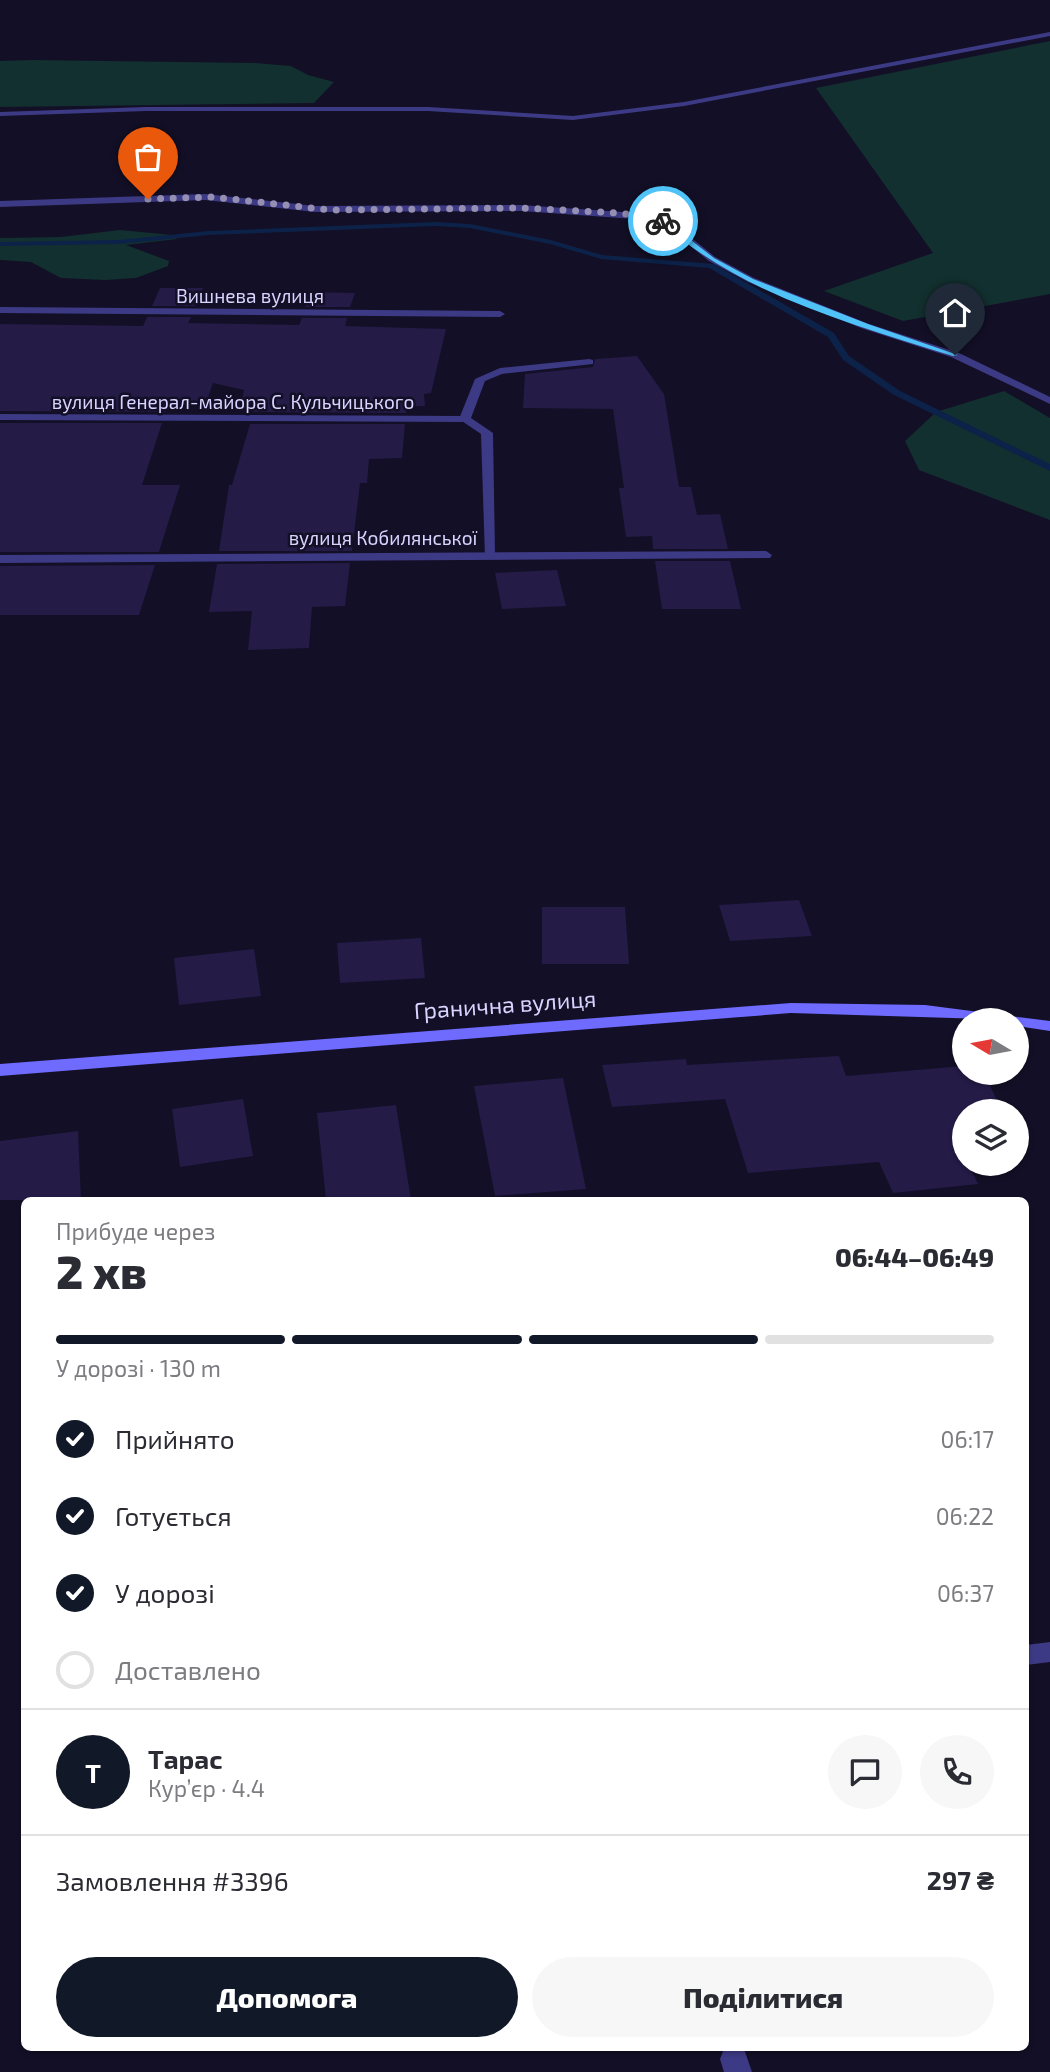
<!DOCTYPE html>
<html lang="uk">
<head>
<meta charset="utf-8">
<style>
	body { margin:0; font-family:"Exo 2",sans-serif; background:#f7f7f7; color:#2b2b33; height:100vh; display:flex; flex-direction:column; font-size:26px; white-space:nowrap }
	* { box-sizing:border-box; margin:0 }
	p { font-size:23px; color:#7c7c81 }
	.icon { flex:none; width:38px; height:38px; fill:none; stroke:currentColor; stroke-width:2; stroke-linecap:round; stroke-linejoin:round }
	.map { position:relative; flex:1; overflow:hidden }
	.drawer { position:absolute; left:21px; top:1197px; width:1008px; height:854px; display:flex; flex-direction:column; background:#fff; border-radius:10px; box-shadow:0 2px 5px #0004 }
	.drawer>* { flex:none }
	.needle { width:46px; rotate:280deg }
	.buttons { position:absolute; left:952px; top:1008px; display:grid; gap:14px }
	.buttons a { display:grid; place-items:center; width:77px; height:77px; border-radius:50%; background:#fff; box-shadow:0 2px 5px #0004; font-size:35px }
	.pin { position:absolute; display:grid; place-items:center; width:60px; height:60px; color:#fff; margin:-72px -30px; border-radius:50% 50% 50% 0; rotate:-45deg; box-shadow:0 0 7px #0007 }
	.pin .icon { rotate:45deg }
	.courier { position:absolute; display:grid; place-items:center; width:70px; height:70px; margin:-35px; border:5px solid #4fc3f7; border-radius:50%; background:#fff; color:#222; box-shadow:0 2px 9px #0007 }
	.headline em { font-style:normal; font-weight:800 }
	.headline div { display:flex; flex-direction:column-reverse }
	.headline { display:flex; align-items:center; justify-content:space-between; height:119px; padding:0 35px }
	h1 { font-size:46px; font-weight:800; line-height:52px }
	.bar { display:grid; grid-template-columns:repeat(4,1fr); gap:10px 7px; align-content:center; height:84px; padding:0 35px }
	.bar i { height:9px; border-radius:5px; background:#e1e1e2 }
	.bar .active { background:#111827 }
	.bar p { grid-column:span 4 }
	.line { display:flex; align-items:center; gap:18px; padding:0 35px; border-top:2px solid #e1e1e2 }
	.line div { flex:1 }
	.round { display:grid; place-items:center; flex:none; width:74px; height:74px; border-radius:37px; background:#f7f7f7 }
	ol { padding:0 35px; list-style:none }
	li { display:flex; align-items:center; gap:21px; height:77px }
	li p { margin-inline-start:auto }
	li .icon { padding:7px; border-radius:50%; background:#111827; color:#fff; stroke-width:4 }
	li:last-child { color:#7c7c81 }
	li i { width:38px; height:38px; border:4px solid #e1e1e2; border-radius:50% }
	.cta { display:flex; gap:14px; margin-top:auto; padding:14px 35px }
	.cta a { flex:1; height:80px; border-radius:42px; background:#111827; color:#fff; font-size:28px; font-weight:800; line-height:80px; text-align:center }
	.cta a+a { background:#f7f7f7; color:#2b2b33 }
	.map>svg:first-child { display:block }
</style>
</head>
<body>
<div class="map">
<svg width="1050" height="2072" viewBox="0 0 1050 2072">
	<rect width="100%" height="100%" fill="#130f26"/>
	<path fill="#12302f" d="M 1050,41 L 1050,294 L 903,321 L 824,291 L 933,253 L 816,88 Z
		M 32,60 L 255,63 L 291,66 L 308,75 L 334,82 L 314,103 L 0,107 L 0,61 Z
		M 120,230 L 172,235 L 177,239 L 126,245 L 169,261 L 168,266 L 136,278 L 105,280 L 61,278 L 31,262 L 0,260 L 0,238 L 61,237 Z
		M 1004,391 L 1050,418 L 1050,520 L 919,470 L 905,441 L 936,412 Z"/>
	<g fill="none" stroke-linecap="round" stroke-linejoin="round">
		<path fill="#0c2248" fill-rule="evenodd" d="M 435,222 L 470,224 L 551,240 L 602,255 L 714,264 L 834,333 L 849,356 L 900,391 L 1050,464 L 1050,471 L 894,395 L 843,360 L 828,337 L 709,268 L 601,259 L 550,244 L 470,228 L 435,226 L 209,235 L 119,244 L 0,246 L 0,242 L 119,240 L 209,231 Z"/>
	</g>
	<path fill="#241b47" d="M 160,288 L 203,288 L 195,306 L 152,306 Z
		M 310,292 L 355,293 L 350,307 L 305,307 Z
		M 147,317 L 191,317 L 188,323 L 299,325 L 302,318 L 347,318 L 345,326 L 446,329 L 431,393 L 424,394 L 425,406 L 406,406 L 406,413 L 253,412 L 256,404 L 241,404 L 244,390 L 213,383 L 206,403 L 169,403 L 166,412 L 0,411 L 0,324 L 143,326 Z
		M 637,356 L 664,394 L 679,487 L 691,487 L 697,515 L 720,514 L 728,549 L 653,549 L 652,536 L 626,537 L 619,488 L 624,488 L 613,409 L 523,408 L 525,374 L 593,367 L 595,359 Z
		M 0,423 L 162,423 L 142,485 L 180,485 L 159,552 L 0,552 Z
		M 250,424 L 405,424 L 402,458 L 369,459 L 367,483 L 360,483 L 352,551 L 219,551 L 229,485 L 232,485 Z
		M 655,561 L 730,561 L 741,609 L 662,609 Z
		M 350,563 L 345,606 L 312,607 L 309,648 L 248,650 L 252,611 L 209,612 L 217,564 Z
		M 155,565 L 139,615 L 0,615 L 0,566 Z
		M 557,570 L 566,606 L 502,609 L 495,573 Z
		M 799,900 L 812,936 L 730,941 L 719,905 Z
		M 542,907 L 625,907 L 629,964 L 542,964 Z
		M 421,938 L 425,978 L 340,983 L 337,943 Z
		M 254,949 L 261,996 L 179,1005 L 174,958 Z
		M 839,1056 L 846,1076 L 964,1066 L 964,1073 L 984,1073 L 1002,1111 L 964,1111 L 964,1164 L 968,1164 L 978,1184 L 893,1193 L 879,1162 L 748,1173 L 725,1099 L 612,1107 L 602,1065 L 686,1059 L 687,1065 Z
		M 563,1078 L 586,1189 L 495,1196 L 474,1086 Z
		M 243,1099 L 253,1156 L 180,1167 L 172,1109 Z
		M 396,1105 L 411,1200 L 326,1200 L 317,1113 Z
		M 78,1131 L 81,1200 L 0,1200 L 0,1141 Z"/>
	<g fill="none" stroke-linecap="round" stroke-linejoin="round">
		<path fill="#3d3a85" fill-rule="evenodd" d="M 589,359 L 593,360 L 593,364 L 502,374 L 485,381 L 471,418 L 493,433 L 495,555 L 485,558 L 481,434 L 459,419 L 475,379 L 500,368 Z
			M 1050,1642 L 1050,1662 L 1026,1665 L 1026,1645 Z"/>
		<path fill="#3d3a85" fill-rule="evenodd" d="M 1050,32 L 1050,36 L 684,106 L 573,120 L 428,111 L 146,111 L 0,116 L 0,112 L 146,107 L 428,107 L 573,116 L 684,102 Z
			M 205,194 L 315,206 L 521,205 L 651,214 L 673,223 L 715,257 L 754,278 L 869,324 L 959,353 L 1050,397 L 1050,404 L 951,357 L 861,328 L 748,282 L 709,261 L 667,227 L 649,220 L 521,211 L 315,212 L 205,200 L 0,207 L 0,201 Z
			M 0,307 L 500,311 L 505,314 L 500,317 L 0,313 Z
			M 0,414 L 465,416 L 471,419 L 465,422 L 0,420 Z
			M 766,551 L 772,555 L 770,558 L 0,563 L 0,555 Z
			M 728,2048 L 744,2049 L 752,2072 L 724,2072 L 720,2059 L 724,2049 Z"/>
		<path fill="#6f6bff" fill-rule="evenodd" d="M 791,1003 L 925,1005 L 1050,1021 L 1050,1031 L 1017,1026 L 1017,1020 L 791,1013 L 0,1076 L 0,1064 Z"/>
	</g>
	<path fill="#4fc3f7" d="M 665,220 L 714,258 L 753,279 L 868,324 L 958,355 L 953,356 C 852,324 739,294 660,221 Z"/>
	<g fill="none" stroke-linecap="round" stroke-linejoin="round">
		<path stroke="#948fb3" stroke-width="7" stroke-dasharray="0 12.6" d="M 148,199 L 213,197 L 330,210 L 521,208 L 620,213 L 663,221"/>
	</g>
	<g text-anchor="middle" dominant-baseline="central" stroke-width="5" stroke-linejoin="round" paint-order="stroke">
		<g font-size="19" fill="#d9d4ff" stroke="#130f26">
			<text x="250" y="295">Вишнева вулиця</text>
			<text x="233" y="401">вулиця Генерал-майора С. Кульчицького</text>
			<text x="383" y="537">вулиця Кобилянської</text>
		</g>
		<g font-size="23" fill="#d9d4ff" stroke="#130f26">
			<text transform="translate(505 1004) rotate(-4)">Гранична вулиця</text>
		</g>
	</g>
</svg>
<div class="buttons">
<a><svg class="needle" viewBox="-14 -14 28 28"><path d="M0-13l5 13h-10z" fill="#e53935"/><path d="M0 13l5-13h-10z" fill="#7c7c81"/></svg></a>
<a><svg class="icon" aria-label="layers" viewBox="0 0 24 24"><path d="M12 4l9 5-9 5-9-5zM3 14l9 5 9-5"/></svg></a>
</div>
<div class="pin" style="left:148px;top:199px;background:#ea580c"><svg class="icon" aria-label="bag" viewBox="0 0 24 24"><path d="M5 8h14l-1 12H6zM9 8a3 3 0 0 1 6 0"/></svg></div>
<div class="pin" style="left:955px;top:355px;background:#1f2937"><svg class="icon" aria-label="home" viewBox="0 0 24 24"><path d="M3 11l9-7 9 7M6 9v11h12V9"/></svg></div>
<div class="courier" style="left:663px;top:221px"><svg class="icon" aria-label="bike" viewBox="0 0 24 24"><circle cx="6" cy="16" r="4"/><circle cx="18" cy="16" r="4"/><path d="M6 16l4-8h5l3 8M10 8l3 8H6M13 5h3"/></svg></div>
<section class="drawer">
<div class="headline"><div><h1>2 хв</h1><p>Прибуде через</p></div><em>06:44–06:49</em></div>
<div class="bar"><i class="active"></i><i class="active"></i><i class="active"></i><i></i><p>У дорозі · 130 m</p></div>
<ol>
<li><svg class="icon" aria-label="check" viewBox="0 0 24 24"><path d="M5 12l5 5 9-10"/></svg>Прийнято<p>06:17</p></li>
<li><svg class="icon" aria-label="check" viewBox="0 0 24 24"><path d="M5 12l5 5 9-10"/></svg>Готується<p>06:22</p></li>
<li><svg class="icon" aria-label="check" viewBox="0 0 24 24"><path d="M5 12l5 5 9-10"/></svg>У дорозі<p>06:37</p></li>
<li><i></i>Доставлено</li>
</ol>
<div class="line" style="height:126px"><b class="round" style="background:#111827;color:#fff">Т</b><div><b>Тарас</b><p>Кур’єр · 4.4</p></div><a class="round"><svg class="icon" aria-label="chat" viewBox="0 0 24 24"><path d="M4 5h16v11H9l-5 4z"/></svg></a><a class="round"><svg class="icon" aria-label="phone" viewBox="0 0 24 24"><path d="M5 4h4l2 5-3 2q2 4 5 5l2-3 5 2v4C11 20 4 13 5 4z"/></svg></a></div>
<div class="line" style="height:91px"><div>Замовлення #3396</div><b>297 ₴</b></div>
<div class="cta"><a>Допомога</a><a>Поділитися</a></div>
</section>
</div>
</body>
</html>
